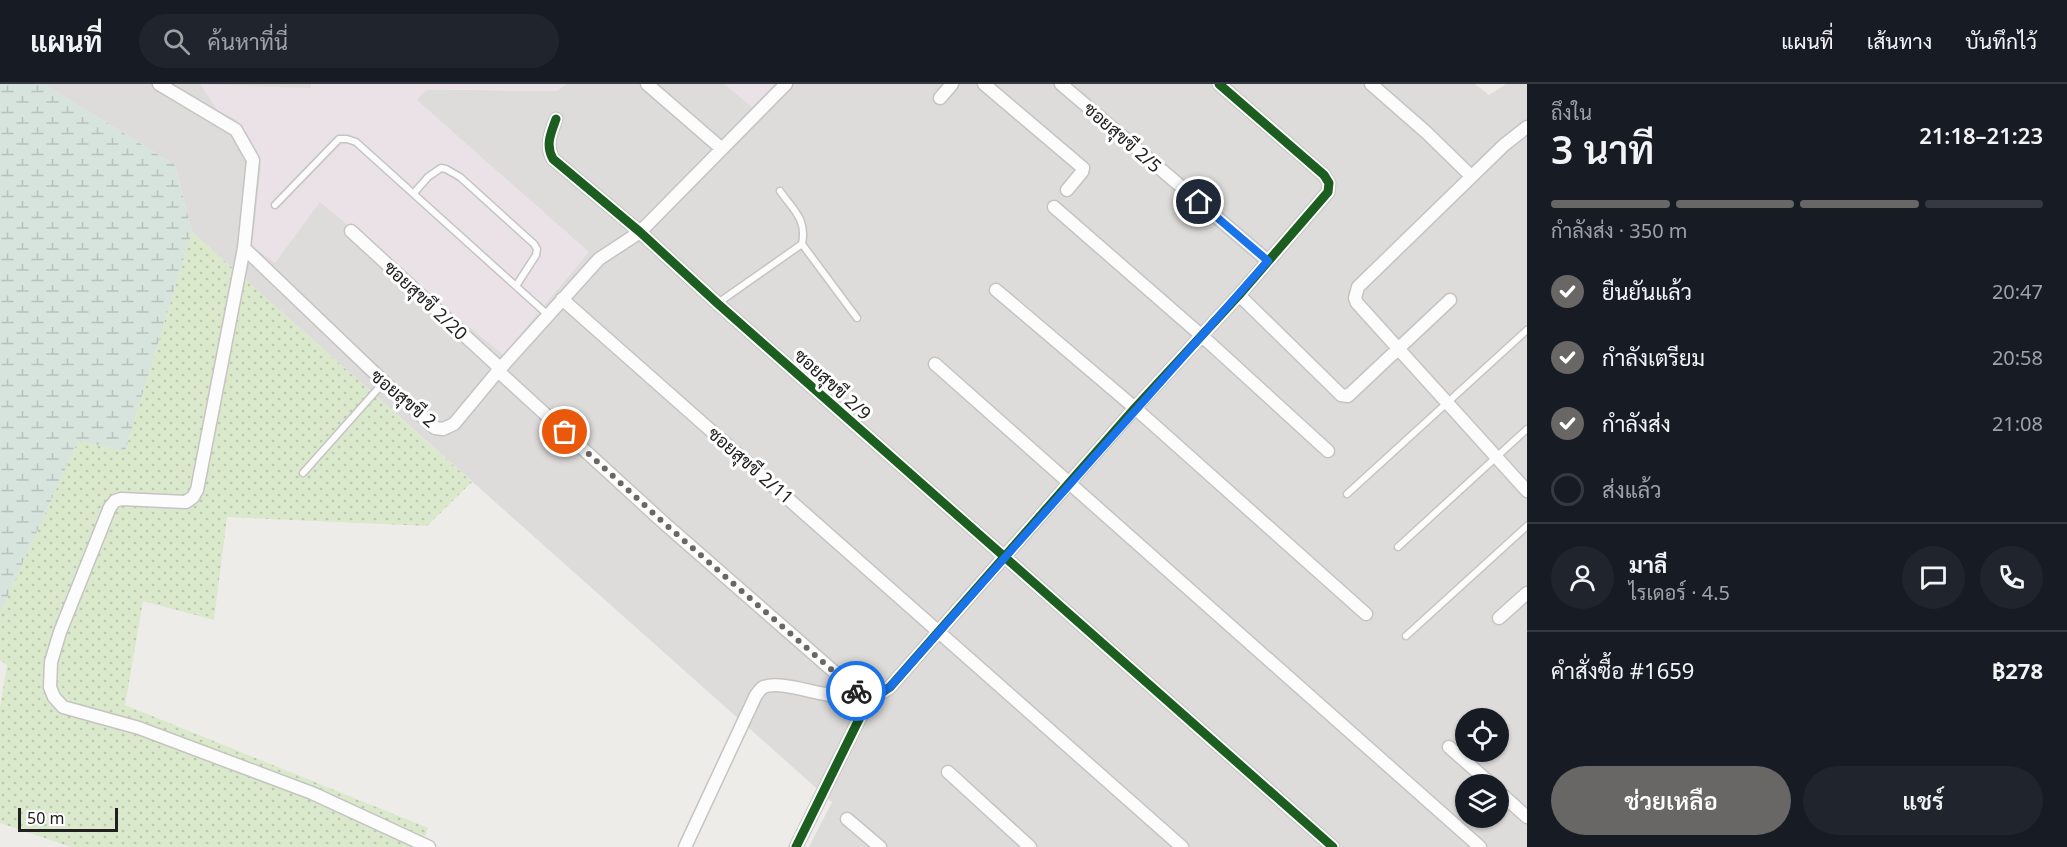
<!DOCTYPE html>
<html lang="th">
<head>
<meta charset="utf-8">
<style>
	body { margin:0; font-family:"Noto Sans",Sarabun,sans-serif; background:#20242c; color:#f1f3f6; height:100vh; display:flex; flex-direction:column; font-size:22px; white-space:nowrap }
	* { box-sizing:border-box; margin:0 }
	p { font-size:20px; color:#9ea1a6 }
	.icon { flex:none; width:33px; height:33px; fill:none; stroke:currentColor; stroke-width:2; stroke-linecap:round; stroke-linejoin:round }
	.map { position:relative; flex:1; overflow:hidden }
	.side { display:flex; flex-direction:column; background:#171b24; width:540px }
	.side>* { flex:none }
	.tools { position:absolute; left:1455px; top:624px; display:grid; gap:12px }
	.tools a { display:grid; place-items:center; width:54px; height:54px; border-radius:50%; background:#171b24; box-shadow:0 2px 4px #0004; font-size:30px }
	.scale { position:absolute; left:18px; bottom:15px; width:100px; box-sizing:border-box; padding-left:6px; border:3px solid #202020; border-top:0; font-size:16px; line-height:21px; white-space:nowrap; color:#202020; -webkit-text-stroke:4px #fff; paint-order:stroke }
	.pin { position:absolute; display:grid; place-items:center; width:51px; height:51px; color:#fff; margin:-26px; border:3px solid #fff; border-radius:50%; box-shadow:0 2px 6px #0007 }
	.courier { position:absolute; display:grid; place-items:center; width:60px; height:60px; margin:-30px; border:4px solid #1a73e8; border-radius:50%; background:#fff; color:#222; box-shadow:0 2px 8px #0007 }
	.head em { font-style:normal; font-weight:600 }
	.head div { display:flex; flex-direction:column-reverse }
	.head { display:flex; align-items:center; justify-content:space-between; height:102px; padding:0 24px }
	h1 { font-size:39px; font-weight:600; line-height:45px }
	.bar { display:grid; grid-template-columns:repeat(4,1fr); gap:9px 6px; align-content:center; height:72px; padding:0 24px }
	.bar i { height:8px; border-radius:4px; background:#363941 }
	.bar .on { background:#686766 }
	.bar p { grid-column:span 4 }
	.line { display:flex; align-items:center; gap:15px; padding:0 24px; border-top:2px solid #363941 }
	.line div { flex:1 }
	.round { display:grid; place-items:center; flex:none; width:63px; height:63px; border-radius:32px; background:#20242c }
	ol { padding:0 24px; list-style:none }
	li { display:flex; align-items:center; gap:18px; height:66px }
	li p { margin-inline-start:auto }
	li .icon { padding:6px; border-radius:50%; background:#686766; color:#fff; stroke-width:4 }
	li:last-child { color:#9ea1a6 }
	li i { width:33px; height:33px; border:3px solid #363941; border-radius:50% }
	.primary-button { display:flex; gap:12px; margin-top:auto; padding:12px 24px }
	.primary-button a { flex:1; height:69px; border-radius:36px; background:#686766; color:#fff; font-size:24px; font-weight:600; line-height:69px; text-align:center }
	.primary-button a+a { background:#20242c; color:#f1f3f6 }
	header { display:flex; align-items:center; gap:36px; box-sizing:border-box; height:84px; padding:0 30px; background:#171b24; border-bottom:2px solid #363941 }
	header strong { font-size:28px }
	nav { display:flex; gap:33px; margin-inline-start:auto; font-size:21px }
	.search { width:420px; height:54px; background:#20242c; display:flex; align-items:center; gap:15px; box-sizing:border-box; padding:0 21px; border-radius:33px; color:#9ea1a6; font-size:22px }
	main { display:flex; flex:1; min-height:0 }
	.map>svg:first-child { display:block }
</style>
</head>
<body>
<header>
<strong>แผนที่</strong>
<div class="search"><svg class="icon" aria-label="search" viewBox="0 0 24 24"><circle cx="10" cy="10" r="6"/><path d="M15 15l6 6"/></svg>ค้นหาที่นี่</div>
<nav><a>แผนที่</a><a>เส้นทาง</a><a>บันทึกไว้</a></nav>
</header>
<main>
<div class="map">
<svg width="1527" height="763" viewBox="0 0 1527 763">
	<defs>
		<pattern id="grass-dots" width="8" height="8" patternUnits="userSpaceOnUse" patternTransform="scale(1.5)"><rect width="8" height="8" fill="#dae8cb"/><path d="M2 2h.1M6 6h.1" fill="none" stroke="#bbc7ae" stroke-width="1.8" stroke-linecap="round"/></pattern>
		<pattern id="wetland-marsh" width="20" height="14" patternUnits="userSpaceOnUse" patternTransform="scale(1.5)"><rect width="20" height="14" fill="#d7e3dd"/><path d="M1 5h8M5 5V1M11 12h8M15 12V8" fill="none" stroke="#b8c2bd"/></pattern>
	</defs>
	<rect width="100%" height="100%" fill="#eeece9"/>
	<path fill="#dddcda" fill-rule="evenodd" d="M 44,0 L 311,0 L 312,4 L 557,7 L 566,0 L 725,0 L 752,23 L 774,0 L 1475,0 L 1489,11 L 1506,0 L 1527,0 L 1527,763 L 809,763 L 832,718 L 192,148 L 175,81 ZM 1466,634 L 1498,634 L 1498,668 L 1466,668 ZM 1466,700 L 1498,700 L 1498,734 L 1466,734 Z"/>
	<path fill="#ebe2e7" d="M 200,0 L 311,4 L 311,0 L 566,0 L 557,7 L 427,5 L 417,16 L 589,168 L 503,271 L 320,118 L 275,179 L 252,162 L 261,82 L 237,36 L 217,26 Z
		M 725,0 L 774,0 L 752,23 Z"/>
	<path fill="url(#grass-dots)" d="M 192,148 L 472,398 L 427,442 L 227,433 L 214,536 L 143,517 L 125,621 L 428,744 L 421,763 L 71,763 L 0,739 L 0,623 L 7,581 L 0,576 L 0,529 L 78,357 L 125,367 Z"/>
	<path fill="url(#wetland-marsh)" d="M 0,0 L 44,0 L 175,81 L 192,148 L 125,367 L 78,357 L 0,529 Z"/>
	<g fill="none" stroke-linecap="round" stroke-linejoin="round">
		<g stroke="#c5c4c3" stroke-width="9">
			<path id="service" d="M 780,107 C 794,127 807,135 802,160
				M 414,109 L 428,93 L 441,84 L 446,85 L 460,93 L 534,160 L 537,165 L 536,171 L 516,202
				M 275,121 L 339,55 L 347,55 L 356,58 L 548,231
				M 718,219 L 802,160 L 857,234
				M 303,389 L 384,298
				M 1347,410 L 1527,246
				M 1398,463 L 1527,345
				M 1406,552 L 1527,442"/>
		</g>
		<g stroke="#c5c4c3" stroke-width="15">
			<path id="minor" d="M 159,0 L 236,46 L 253,76 L 244,164 L 384,298 L 435,344 L 443,345 L 454,340 L 498,287 L 599,175 L 640,148 L 786,0
				M 647,0 L 722,65
				M 984,0 L 1083,84 L 1082,88 L 1067,106
				M 1061,0 L 1268,177
				M 1371,0 L 1427,49 L 1471,92
				M 940,14 L 952,0
				M 556,35 C 551,49 545,61 553,75 L 640,148 L 717,219 L 1333,763
				M 1527,43 L 1504,61 L 1358,203 L 1355,214 L 1357,219 L 1527,407
				M 1054,123 L 1202,252 L 1328,367
				M 351,147 L 501,285
				M 244,164 L 197,406 L 193,413 L 186,418 L 121,415 L 115,417 L 110,423 L 60,548 L 51,578 L 50,603 L 54,613 L 63,623 L 139,644 L 312,709 L 429,763
				M 996,206 L 1135,324 L 1366,530
				M 1239,211 L 1335,305 L 1341,311 L 1348,312 L 1450,216
				M 562,215 L 1182,763
				M 935,280 L 1480,763
				M 498,287 L 664,439 L 855,606 L 870,613
				M 1499,534 L 1527,509
				M 1449,663 L 1491,700
				M 948,688 L 1030,763
				M 1498,707 L 1527,733
				M 847,735 L 880,763
				M 685,763 L 756,611 C 758,609 759,606 762,604 C 776,595 815,610 832,611 C 840,612 847,609 855,606
				M 796,763 L 870,613 L 881,609 L 890,603 L 1135,324 L 1239,211 L 1328,108 L 1329,99 L 1324,91 L 1219,0"/>
		</g>
		<use href="#service" stroke="#fcfcfc" stroke-width="6"/>
		<use href="#minor" stroke="#fcfcfc" stroke-width="12"/>
		<g stroke="#fff" stroke-width="13">
			<path id="cycleway" d="M 556,35 C 551,49 545,61 553,75 L 640,148 L 717,219 L 1333,763
				M 796,763 L 870,613 L 881,609 L 890,603 L 1135,324 L 1239,211 L 1328,108 L 1329,99 L 1324,91 L 1219,0"/>
		</g>
		<use href="#cycleway" stroke="#1b5e20" stroke-width="9"/>
	</g>
	<g fill="none" stroke-linecap="round" stroke-linejoin="round">
		<path stroke="#686766" stroke-width="6" stroke-dasharray="0 10.8" d="M 565,348 L 664,439 L 856,607"/>
		<path stroke="#1a73e8" stroke-width="8" d="M 856,607 L 870,613 L 881,609 L 890,603 L 1268,177 L 1199,118"/>
	</g>
	<g text-anchor="middle" dominant-baseline="central" stroke-width="6" stroke-linejoin="round" paint-order="stroke">
		<g font-size="18" fill="#202020" stroke="#fff">
			<text transform="translate(1123 53) rotate(41)">ซอยสุขขี 2/5</text>
			<text transform="translate(426 216) rotate(43)">ซอยสุขขี 2/20</text>
			<text transform="translate(833 300) rotate(42)">ซอยสุขขี 2/9</text>
			<text transform="translate(404 314) rotate(40)">ซอยสุขขี 2</text>
			<text transform="translate(751 381) rotate(41)">ซอยสุขขี 2/11</text>
		</g>
	</g>
</svg>
<div class="tools">
<a><svg class="icon" aria-label="locate" viewBox="0 0 24 24"><circle cx="12" cy="12" r="6"/><path d="M12 2v4M12 18v4M2 12h4M18 12h4"/></svg></a>
<a><svg class="icon" aria-label="layers" viewBox="0 0 24 24"><path d="M12 4l9 5-9 5-9-5zM3 14l9 5 9-5"/></svg></a>
</div>
<div class="scale">50 m</div>
<div class="pin" style="left:565px;top:348px;background:#ea580c"><svg class="icon" aria-label="bag" viewBox="0 0 24 24"><path d="M5 8h14l-1 12H6zM9 8a3 3 0 0 1 6 0"/></svg></div>
<div class="pin" style="left:1199px;top:118px;background:#1f2937"><svg class="icon" aria-label="home" viewBox="0 0 24 24"><path d="M3 11l9-7 9 7M6 9v11h12V9"/></svg></div>
<div class="courier" style="left:856px;top:607px"><svg class="icon" aria-label="bike" viewBox="0 0 24 24"><circle cx="6" cy="16" r="4"/><circle cx="18" cy="16" r="4"/><path d="M6 16l4-8h5l3 8M10 8l3 8H6M13 5h3"/></svg></div>
</div>
<section class="side">
<div class="head"><div><h1>3 นาที</h1><p>ถึงใน</p></div><em>21:18–21:23</em></div>
<div class="bar"><i class="on"></i><i class="on"></i><i class="on"></i><i></i><p>กำลังส่ง · 350 m</p></div>
<ol>
<li><svg class="icon" aria-label="check" viewBox="0 0 24 24"><path d="M5 12l5 5 9-10"/></svg>ยืนยันแล้ว<p>20:47</p></li>
<li><svg class="icon" aria-label="check" viewBox="0 0 24 24"><path d="M5 12l5 5 9-10"/></svg>กำลังเตรียม<p>20:58</p></li>
<li><svg class="icon" aria-label="check" viewBox="0 0 24 24"><path d="M5 12l5 5 9-10"/></svg>กำลังส่ง<p>21:08</p></li>
<li><i></i>ส่งแล้ว</li>
</ol>
<div class="line" style="height:108px"><a class="round"><svg class="icon" aria-label="person" viewBox="0 0 24 24"><circle cx="12" cy="8" r="4"/><path d="M4 21q1-7 8-7t8 7"/></svg></a><div><b>มาลี</b><p>ไรเดอร์ · 4.5</p></div><a class="round"><svg class="icon" aria-label="chat" viewBox="0 0 24 24"><path d="M4 5h16v11H9l-5 4z"/></svg></a><a class="round"><svg class="icon" aria-label="phone" viewBox="0 0 24 24"><path d="M5 4h4l2 5-3 2q2 4 5 5l2-3 5 2v4C11 20 4 13 5 4z"/></svg></a></div>
<div class="line" style="height:78px"><div>คำสั่งซื้อ #1659</div><b>฿278</b></div>
<div class="primary-button"><a>ช่วยเหลือ</a><a>แชร์</a></div>
</section>
</main>
</body>
</html>
